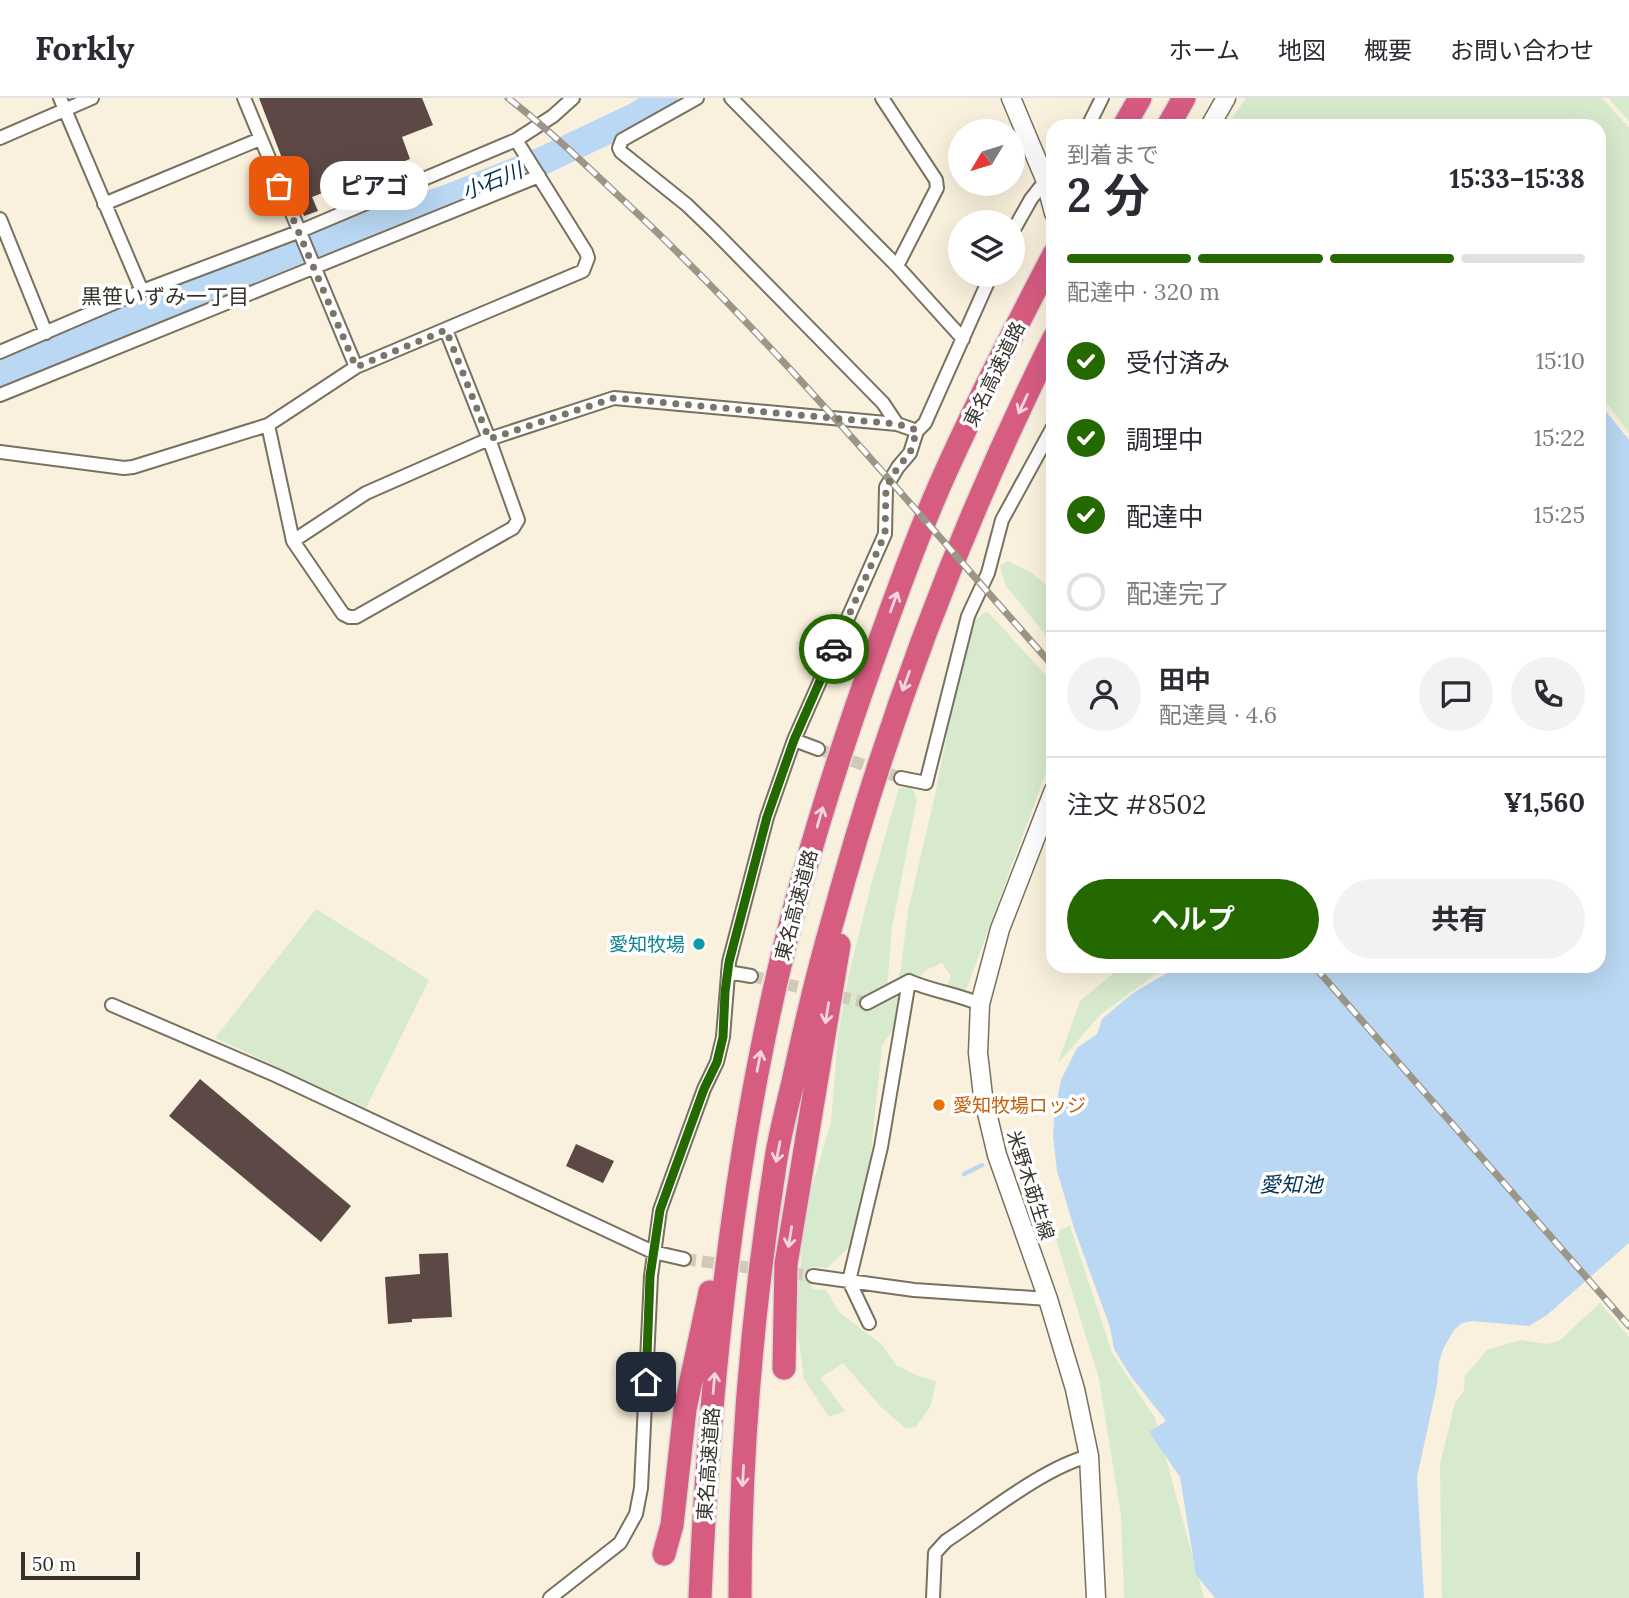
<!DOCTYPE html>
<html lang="ja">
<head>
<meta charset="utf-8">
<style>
	body { margin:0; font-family:Lora,"Noto Sans JP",serif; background:#f2f2f3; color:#2b2b33; height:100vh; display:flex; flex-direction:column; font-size:26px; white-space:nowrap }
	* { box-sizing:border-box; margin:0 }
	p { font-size:23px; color:#7c7c81 }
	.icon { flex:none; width:38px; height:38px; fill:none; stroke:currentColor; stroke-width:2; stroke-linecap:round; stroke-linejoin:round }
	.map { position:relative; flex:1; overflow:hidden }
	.drawer { position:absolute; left:1046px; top:21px; width:560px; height:854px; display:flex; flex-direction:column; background:#fff; border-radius:21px; box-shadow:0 7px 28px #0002 }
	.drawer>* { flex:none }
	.needle { width:46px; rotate:232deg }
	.controls { position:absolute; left:948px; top:21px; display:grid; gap:14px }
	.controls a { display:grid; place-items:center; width:77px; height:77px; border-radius:50%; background:#fff; box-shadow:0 7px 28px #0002; font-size:35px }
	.scale { position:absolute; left:21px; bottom:18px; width:119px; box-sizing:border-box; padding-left:7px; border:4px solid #35322a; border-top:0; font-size:19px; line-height:24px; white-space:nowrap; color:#35322a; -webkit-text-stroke:5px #fff; paint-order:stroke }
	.pin { position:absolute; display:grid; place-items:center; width:60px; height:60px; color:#fff; margin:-30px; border-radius:14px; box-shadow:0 4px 10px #0006 }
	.courier { position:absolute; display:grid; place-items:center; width:70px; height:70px; margin:-35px; border:5px solid #246800; border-radius:50%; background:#fff; color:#222; box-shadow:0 2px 9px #0007 }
	.bubble { position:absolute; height:49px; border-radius:24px; background:#fff; box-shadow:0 7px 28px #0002; font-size:23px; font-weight:700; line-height:49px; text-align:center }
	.headline em { font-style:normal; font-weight:700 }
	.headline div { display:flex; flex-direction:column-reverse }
	.headline { display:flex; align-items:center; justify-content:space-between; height:119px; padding:0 21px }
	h1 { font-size:46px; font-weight:700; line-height:52px }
	.bar { display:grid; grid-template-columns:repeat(4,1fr); gap:10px 7px; align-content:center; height:84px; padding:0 21px }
	.bar i { height:9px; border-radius:5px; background:#e1e1e2 }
	.bar .on { background:#246800 }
	.bar p { grid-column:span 4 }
	.line { display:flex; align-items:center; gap:18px; padding:0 21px; border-top:2px solid #e1e1e2 }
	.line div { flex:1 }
	.round { display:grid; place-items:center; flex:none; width:74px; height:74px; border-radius:37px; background:#f2f2f3 }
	ol { padding:0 21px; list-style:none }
	li { display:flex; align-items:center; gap:21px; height:77px }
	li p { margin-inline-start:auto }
	li .icon { padding:7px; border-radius:50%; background:#246800; color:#fff; stroke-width:4 }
	li:last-child { color:#7c7c81 }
	li i { width:38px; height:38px; border:4px solid #e1e1e2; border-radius:50% }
	.action { display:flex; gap:14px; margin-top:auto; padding:14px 21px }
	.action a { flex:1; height:80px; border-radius:42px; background:#246800; color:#fff; font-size:28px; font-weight:700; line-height:80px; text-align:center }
	.action a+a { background:#f2f2f3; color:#2b2b33 }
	header { display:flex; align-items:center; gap:42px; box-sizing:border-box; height:98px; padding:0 35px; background:#fff; border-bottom:2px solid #e1e1e2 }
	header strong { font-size:33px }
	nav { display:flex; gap:38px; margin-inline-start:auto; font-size:24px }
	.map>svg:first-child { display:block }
</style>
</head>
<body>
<header>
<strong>Forkly</strong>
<nav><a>ホーム</a><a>地図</a><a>概要</a><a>お問い合わせ</a></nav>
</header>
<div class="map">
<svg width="1629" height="1500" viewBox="0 0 1629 1500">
	<rect width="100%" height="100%" fill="#f9f0dd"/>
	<path fill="#d7eacd" d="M 1246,0 L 1602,0 L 1629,30 L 1629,335 L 1609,308 L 1600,301 L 1600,28 L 1227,28 Z
		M 1609,0 L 1629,0 L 1629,23 L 1611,3 Z
		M 1007,463 L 1031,474 L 1053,493 L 1053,546 L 1006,488 L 1000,468 Z
		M 987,513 L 1053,585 L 1053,655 L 968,887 L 957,906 L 941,902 L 951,878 L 942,865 L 926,872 L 901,901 L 896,927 L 882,947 L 871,1055 L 872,1127 L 827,1170 L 810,1169 L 812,1191 L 826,1192 L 839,1214 L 882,1247 L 897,1268 L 921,1279 L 936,1283 L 931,1307 L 916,1329 L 905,1330 L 881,1309 L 843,1265 L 820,1280 L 845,1313 L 829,1319 L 804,1281 L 796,1222 L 803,1139 L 810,1095 L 831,1024 L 838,937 L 849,876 L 872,783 L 899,690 L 911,689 L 917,701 L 892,829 L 886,903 L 894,895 L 901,869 L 908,813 L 935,697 L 956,590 L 976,521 Z
		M 316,811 L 429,882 L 366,1010 L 215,940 Z
		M 1122,868 L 1167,868 L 1100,917 L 1058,965 L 1080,903 Z
		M 1070,1128 L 1112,1255 L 1155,1320 L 1204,1500 L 1124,1500 L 1121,1417 L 1099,1281 L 1054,1135 Z
		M 1600,1205 L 1629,1239 L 1629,1500 L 1442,1500 L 1440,1366 L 1455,1305 L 1464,1293 L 1465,1278 L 1487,1252 L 1521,1242 L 1547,1246 L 1559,1243 Z"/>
	<path fill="#bad8f3" d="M 1600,306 L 1629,342 L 1629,1145 L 1547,1217 L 1529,1228 L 1472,1223 L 1462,1225 L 1454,1232 L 1443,1251 L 1439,1265 L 1437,1287 L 1417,1379 L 1424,1500 L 1215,1500 L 1196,1477 L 1180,1379 L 1149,1334 L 1166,1323 L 1130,1277 L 1114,1251 L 1110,1229 L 1075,1133 L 1057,1073 L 1053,1038 L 1055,1012 L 1061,982 L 1077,950 L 1097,936 L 1102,921 L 1133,895 L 1179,868 L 1215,870 L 1219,868 L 1600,868 Z"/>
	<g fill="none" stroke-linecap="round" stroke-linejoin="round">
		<path stroke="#bad8f3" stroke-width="4.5" d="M 964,1076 L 982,1067"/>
		<path stroke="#bad8f3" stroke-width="28" d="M 0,275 L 320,143 L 449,100 L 542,63 L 637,18 L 664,0"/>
	</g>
	<path fill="#5c4945" d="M 259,0 L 422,0 L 433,27 L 402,39 L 410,61 L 312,99 L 318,113 L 304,118 Z
		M 200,981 L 351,1108 L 321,1144 L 169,1018 Z
		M 576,1046 L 614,1063 L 603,1085 L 566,1068 Z
		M 448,1155 L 452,1219 L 412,1221 L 412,1224 L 388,1226 L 385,1179 L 420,1176 L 419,1156 Z"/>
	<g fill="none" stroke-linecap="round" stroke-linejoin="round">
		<path stroke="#d2cab9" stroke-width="12" stroke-dasharray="12 6" stroke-linecap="butt" d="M 818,651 L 901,680
			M 751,878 L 867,905
			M 684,1161 L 813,1178"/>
		<g stroke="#797160" stroke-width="16">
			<path id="street" d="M 60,0 L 142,193
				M 244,0 L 356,269
				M 697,0 L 622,42 L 619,50 L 621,54 L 687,107 L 715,134 L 883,305 L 897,326
				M 731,0 L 897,168 L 963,241
				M 882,0 L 936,82 L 937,90 L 897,168
				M 1088,28 L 1102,0
				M 0,40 L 92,0
				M 104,106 L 260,41
				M 0,121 L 46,235
				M 1013,133 L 1031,101 L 1054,72
				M 0,254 L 142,193 L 298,134 L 516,42 L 553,18 L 573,0
				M 0,297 L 539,78
				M 268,327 L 293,443 L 343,516 L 349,519 L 356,519 L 513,430 L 518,422 L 489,341 L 446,232
				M 0,354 L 124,370 L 133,369 L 268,327 L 356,269 L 583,173 L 588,160 L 586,154 L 516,42
				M 293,443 L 366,395 L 489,341 L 614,300 L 897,326 L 917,333
				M 794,642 L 818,651
				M 901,680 L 926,685 L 968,518 L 988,475 L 1002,422 L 1054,327
				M 728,874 L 751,878
				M 909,883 C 932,893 957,896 980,906
				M 867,905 L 909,883
				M 112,907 L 275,977 L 653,1154 L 684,1161
				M 813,1178 L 914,1192 L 1048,1201
				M 869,1225 L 849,1183 L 881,1049 L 909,883
				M 550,1500 L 620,1445 L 636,1416 L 641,1390 L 651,1178 L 660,1112 L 704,991 L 717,964 L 723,939 L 729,864 L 767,719 L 794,642 L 885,436 L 886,389 L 898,369 L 910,355 L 917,333 L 925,325 L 991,177
				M 933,1500 L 935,1455 L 946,1443 C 987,1416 1043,1370 1089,1358"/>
		</g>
		<g stroke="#797160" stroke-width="21">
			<path id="secondary" d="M 1011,0 L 1045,81 L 1054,115
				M 1210,28 L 1226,0
				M 1054,692 L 1000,831 L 980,906 L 978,955 L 983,998 L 997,1057 L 1048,1201 L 1075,1291 L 1089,1358 L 1096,1500"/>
		</g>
		<g stroke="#dbdad9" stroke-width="26">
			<path id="highway" d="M 1124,28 L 1140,0
				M 1168,28 L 1184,0
				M 784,1270 L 786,1166 L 839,847
				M 664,1456 L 672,1427 L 685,1311 L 710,1194
				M 700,1500 C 708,1312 726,1125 764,940 C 791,805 833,671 880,542 C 901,484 922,426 947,371 C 980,298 1017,227 1054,156
				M 740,1500 C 740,1354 753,1206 776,1061 C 780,1035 787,1009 793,984 C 805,928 818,873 834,818 C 889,616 960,428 1054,240"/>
		</g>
		<use href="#street" stroke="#fff" stroke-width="12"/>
		<use href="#secondary" stroke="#fff" stroke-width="18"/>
		<use href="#highway" stroke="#d65c80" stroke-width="23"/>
		<g stroke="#9c9688" stroke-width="7">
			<path id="rail" d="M 508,0 C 548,31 586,67 623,102 C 778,246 913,411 1054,569
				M 1314,868 L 1629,1228"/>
		</g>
		<use href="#rail" stroke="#fff" stroke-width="4.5" stroke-dasharray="13" stroke-linecap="butt"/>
	</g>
	<defs><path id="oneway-shaft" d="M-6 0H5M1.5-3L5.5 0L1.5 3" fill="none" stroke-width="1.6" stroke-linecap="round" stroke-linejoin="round" transform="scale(1.75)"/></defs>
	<g stroke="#f5d6df">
		<use href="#oneway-shaft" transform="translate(1023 306) rotate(115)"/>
		<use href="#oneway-shaft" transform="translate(894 504) rotate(-70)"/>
		<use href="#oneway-shaft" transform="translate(906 583) rotate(110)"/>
		<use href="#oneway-shaft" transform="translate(820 719) rotate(-74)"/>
		<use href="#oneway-shaft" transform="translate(827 915) rotate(99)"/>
		<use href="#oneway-shaft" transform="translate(759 963) rotate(-79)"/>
		<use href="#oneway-shaft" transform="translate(778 1054) rotate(101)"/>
		<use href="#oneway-shaft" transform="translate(790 1139) rotate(99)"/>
		<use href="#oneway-shaft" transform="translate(714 1285) rotate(-85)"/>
		<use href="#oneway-shaft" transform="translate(743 1378) rotate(93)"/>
	</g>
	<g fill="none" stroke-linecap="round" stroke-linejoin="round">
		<path stroke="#7a7469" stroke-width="7" stroke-dasharray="0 12.6" d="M 279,88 L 356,269 L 446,232 L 489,341 L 614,300 L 897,326 L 917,332 L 910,355 L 898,369 L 886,389 L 885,436 L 834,551"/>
		<path stroke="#246800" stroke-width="9" d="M 646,1284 L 650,1178 L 660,1112 L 704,991 L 717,964 L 723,939 L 725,894 L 729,864 L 767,719 L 794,642 L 834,551"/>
	</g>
	<circle fill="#0f9aa8" stroke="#fff" stroke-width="2.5" cx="699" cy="846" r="7"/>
	<circle fill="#e8710a" stroke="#fff" stroke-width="2.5" cx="939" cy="1007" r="7"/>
	<g text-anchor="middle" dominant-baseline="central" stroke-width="7" stroke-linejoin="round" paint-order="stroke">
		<g font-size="19" fill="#35322a" stroke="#fff">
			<text transform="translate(994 276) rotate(-64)">東名高速道路</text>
			<text transform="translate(796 807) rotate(-75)">東名高速道路</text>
			<text transform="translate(1031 1087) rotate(72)">米野木莇生線</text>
			<text transform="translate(708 1366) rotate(-86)">東名高速道路</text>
		</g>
		<g font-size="19" fill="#0d838f" stroke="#fff" text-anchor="end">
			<text x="685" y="846">愛知牧場</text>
		</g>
		<g font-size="19" fill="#c56008" stroke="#fff" text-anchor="start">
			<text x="953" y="1007">愛知牧場ロッジ</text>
		</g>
		<g font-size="21" font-style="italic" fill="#003255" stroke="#fff">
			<text transform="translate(492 83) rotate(-22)">小石川</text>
			<text x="1291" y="1086">愛知池</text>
		</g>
		<g font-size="21" fill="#35322a" stroke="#fff">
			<text x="165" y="198">黒笹いずみ一丁目</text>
		</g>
	</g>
</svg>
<div class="controls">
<a><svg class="needle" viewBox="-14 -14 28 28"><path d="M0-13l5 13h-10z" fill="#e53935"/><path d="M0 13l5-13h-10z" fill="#7c7c81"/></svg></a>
<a><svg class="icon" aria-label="layers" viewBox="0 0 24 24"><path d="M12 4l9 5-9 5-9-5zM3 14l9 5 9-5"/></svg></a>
</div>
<div class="scale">50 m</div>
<div class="pin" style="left:279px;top:88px;background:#ea580c"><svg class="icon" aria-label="bag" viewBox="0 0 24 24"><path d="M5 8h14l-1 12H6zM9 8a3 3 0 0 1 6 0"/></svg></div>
<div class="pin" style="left:646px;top:1284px;background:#1f2937"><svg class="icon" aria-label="home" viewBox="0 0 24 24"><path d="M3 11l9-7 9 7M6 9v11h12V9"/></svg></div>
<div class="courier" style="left:834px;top:551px"><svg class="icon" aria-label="car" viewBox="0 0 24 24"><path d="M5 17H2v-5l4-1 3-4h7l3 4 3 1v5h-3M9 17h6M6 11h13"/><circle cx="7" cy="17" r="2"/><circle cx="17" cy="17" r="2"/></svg></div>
<div class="bubble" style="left:320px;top:63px;width:108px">ピアゴ</div>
<section class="drawer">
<div class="headline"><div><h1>2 分</h1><p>到着まで</p></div><em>15:33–15:38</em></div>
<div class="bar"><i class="on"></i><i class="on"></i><i class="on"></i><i></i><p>配達中 · 320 m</p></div>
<ol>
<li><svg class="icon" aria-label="check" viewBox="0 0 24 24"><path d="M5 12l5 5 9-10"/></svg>受付済み<p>15:10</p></li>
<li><svg class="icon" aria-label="check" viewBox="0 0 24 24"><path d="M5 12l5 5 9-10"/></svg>調理中<p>15:22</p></li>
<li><svg class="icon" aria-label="check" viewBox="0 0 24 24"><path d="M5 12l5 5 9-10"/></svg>配達中<p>15:25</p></li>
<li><i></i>配達完了</li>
</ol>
<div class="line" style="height:126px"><a class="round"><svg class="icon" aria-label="person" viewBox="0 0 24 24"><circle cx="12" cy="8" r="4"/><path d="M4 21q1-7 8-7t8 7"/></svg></a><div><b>田中</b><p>配達員 · 4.6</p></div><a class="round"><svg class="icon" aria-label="chat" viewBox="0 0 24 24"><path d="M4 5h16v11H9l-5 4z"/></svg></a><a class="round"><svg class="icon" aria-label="phone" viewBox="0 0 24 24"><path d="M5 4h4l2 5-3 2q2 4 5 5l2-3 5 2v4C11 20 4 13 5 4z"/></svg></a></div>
<div class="line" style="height:91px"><div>注文 #8502</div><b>¥1,560</b></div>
<div class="action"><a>ヘルプ</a><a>共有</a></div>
</section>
</div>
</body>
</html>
